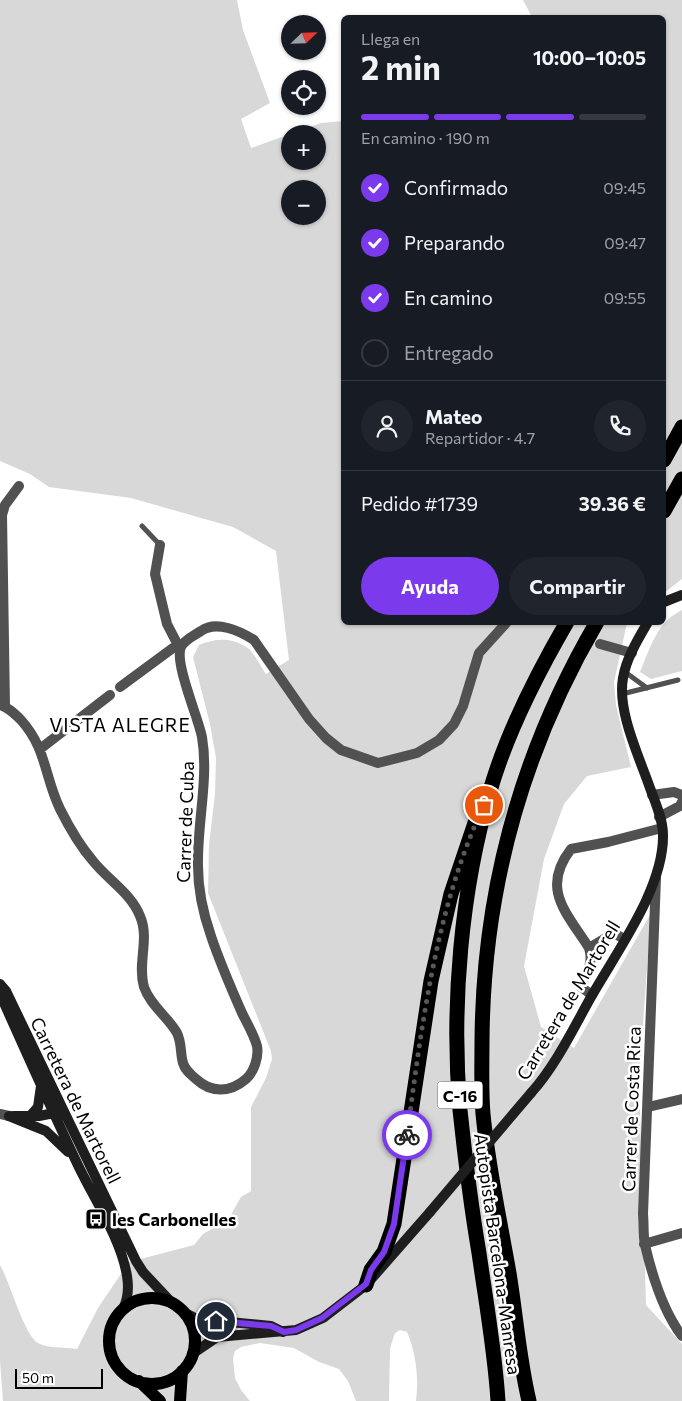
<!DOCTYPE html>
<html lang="es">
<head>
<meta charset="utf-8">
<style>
	body { margin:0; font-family:Commissioner,sans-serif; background:#20242c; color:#f1f3f6; height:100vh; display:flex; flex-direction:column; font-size:19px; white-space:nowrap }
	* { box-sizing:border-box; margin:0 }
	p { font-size:16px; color:#9ea1a6 }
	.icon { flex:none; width:28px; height:28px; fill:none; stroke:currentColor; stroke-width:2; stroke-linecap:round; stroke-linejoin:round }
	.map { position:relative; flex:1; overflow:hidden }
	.panel { position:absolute; left:341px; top:15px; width:325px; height:610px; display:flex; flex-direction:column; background:#171b24; border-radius:8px; box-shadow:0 1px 4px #0004 }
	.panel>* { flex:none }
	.needle { width:32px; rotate:67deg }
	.tools { position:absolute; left:281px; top:15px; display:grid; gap:10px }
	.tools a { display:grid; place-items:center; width:45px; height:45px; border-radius:50%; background:#171b24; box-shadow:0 1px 4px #0004; font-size:25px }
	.scale { position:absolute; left:15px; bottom:12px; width:88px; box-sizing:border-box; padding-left:5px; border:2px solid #000; border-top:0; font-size:14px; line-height:18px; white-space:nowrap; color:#000; -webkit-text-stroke:4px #fff; paint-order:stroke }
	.pin { position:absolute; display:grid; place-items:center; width:42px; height:42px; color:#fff; margin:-21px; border:2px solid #fff; border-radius:50%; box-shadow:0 1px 5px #0007 }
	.courier { position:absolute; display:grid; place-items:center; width:50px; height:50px; margin:-25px; border:4px solid #7c3aed; border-radius:50%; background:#fff; color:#222; box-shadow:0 1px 6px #0007 }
	.overview em { font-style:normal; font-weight:700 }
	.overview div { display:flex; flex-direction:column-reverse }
	.overview { display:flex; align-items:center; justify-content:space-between; height:85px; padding:0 20px }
	h1 { font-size:32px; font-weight:700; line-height:38px }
	.bar { display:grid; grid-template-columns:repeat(4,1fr); gap:8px 5px; align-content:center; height:60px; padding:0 20px }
	.bar i { height:6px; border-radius:4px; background:#363941 }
	.bar .on { background:#7c3aed }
	.bar p { grid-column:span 4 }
	.line { display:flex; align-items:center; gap:12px; padding:0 20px; border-top:1px solid #363941 }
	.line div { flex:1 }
	.round { display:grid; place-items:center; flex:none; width:52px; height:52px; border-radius:26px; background:#20242c }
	ol { padding:0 20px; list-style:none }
	li { display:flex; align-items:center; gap:15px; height:55px }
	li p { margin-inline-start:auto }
	li .icon { padding:5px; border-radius:50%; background:#7c3aed; color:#fff; stroke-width:4 }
	li:last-child { color:#9ea1a6 }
	li i { width:28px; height:28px; border:2px solid #363941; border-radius:50% }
	.action { display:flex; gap:10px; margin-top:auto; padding:10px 20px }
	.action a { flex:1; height:58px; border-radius:30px; background:#7c3aed; color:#fff; font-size:20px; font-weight:700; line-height:58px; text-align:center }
	.action a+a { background:#20242c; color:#f1f3f6 }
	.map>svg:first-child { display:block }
</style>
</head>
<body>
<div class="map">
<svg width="682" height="1401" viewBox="0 0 682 1401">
	<rect width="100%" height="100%" fill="#fff"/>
	<path fill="#d8d8d8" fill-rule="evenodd" d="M 0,0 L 237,0 L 243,30 L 270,103 L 241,119 L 251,148 L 290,134 L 290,161 L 318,161 L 318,134 L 290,134 L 321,123 L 344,121 L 344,622 L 627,623 L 614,682 L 616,705 L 631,767 L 587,776 L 564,804 L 544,859 L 524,966 L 541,1027 L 574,1048 L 651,913 L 639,1079 L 646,1305 L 682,1344 L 682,1401 L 416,1401 C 419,1378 416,1353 407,1332 L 400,1330 L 395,1333 L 390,1348 L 389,1401 L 356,1401 L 348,1381 L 339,1369 L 319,1362 L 294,1348 L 260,1343 L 241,1347 L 235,1351 L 233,1358 L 235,1378 L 241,1390 L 250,1401 L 3,1401 L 0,1361 L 0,1265 C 10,1282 24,1335 38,1343 C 50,1349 65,1347 77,1349 L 98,1308 L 129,1262 L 194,1245 L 203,1234 L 228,1220 L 241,1197 L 251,1191 L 251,1107 L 266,1078 L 272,1059 L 271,1051 L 208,893 L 209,844 L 215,794 L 216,758 L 210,724 L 193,657 L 199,645 C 216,638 231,637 248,648 C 255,654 261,667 266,674 L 289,660 L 276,551 L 233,527 L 131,498 L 49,487 L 30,474 L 0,461 ZM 290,189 L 318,189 L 318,216 L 290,216 Z
		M 523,0 L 682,0 L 682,579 L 664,593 L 664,18 L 532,17 Z
		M 682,610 L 682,671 L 651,679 L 640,672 C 650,648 657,622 682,610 Z"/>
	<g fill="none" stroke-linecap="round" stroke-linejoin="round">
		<path stroke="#d9d9d9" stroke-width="10" stroke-dasharray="10 5" stroke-linecap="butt" d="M 563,622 L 600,644"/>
		<g stroke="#dbdbdb" stroke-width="14">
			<path id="primary" d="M109 1341a43 43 0 1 1 86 0a43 43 0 1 1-86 0Z
				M 139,1381 L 160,1401
				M 180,1401 L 182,1371"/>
		</g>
		<g stroke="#dbdbdb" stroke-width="17">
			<path id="highway" d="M 664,460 L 682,427
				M 664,511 L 682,479
				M 366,1285 L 371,1270 L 384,1252 L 394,1224 L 431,981 L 451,894 L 475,823
				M 498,1401 C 495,1352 486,1302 479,1253 C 471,1206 465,1157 460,1110 C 451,1006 461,890 490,791 C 506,735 538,672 567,622
				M 529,1401 C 519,1359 516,1316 509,1273 C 500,1221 488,1167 483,1114 C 481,1090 482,1065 482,1041 C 483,892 521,752 597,622"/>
		</g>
		<path stroke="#515151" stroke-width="5" d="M 142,526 L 160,545
			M 625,672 L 647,688
			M 622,694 L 678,680"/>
		<path stroke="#515151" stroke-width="10" d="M 160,545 L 155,574 L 167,624 L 180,649
			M 600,644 L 632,653
			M 120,687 L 177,645
			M 0,705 C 8,707 15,714 21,720 C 47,749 44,776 60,809 C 69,827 80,846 93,861 C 108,880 131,893 140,916 C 150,939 137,963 144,987 C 150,1005 168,1017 177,1033 C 182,1043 180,1053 183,1063 C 185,1070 190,1074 196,1079 C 211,1093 230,1093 246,1079 C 254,1072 259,1057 257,1046 C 254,1035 247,1023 242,1013 C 231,988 220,963 211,936 C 203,913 198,890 198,866 C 197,823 209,779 202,737 C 198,717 174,662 181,647 C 184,640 195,635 201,631 C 216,620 240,631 254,640 L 309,719 L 326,738 L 341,750 L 378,763 L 417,753 L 439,740 L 454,724 L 463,706 L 479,653 L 507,622
			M 5,706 L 2,515 L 5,505 L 19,486
			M 40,749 L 110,695
			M 652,795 L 674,792 L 682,795
			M 659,817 L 680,806 L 682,802
			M 656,878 L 643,1214 C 644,1224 643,1236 645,1245 C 652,1275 663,1311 682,1336
			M 589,948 L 614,933 L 624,939
			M 592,995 L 581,987 C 586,973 594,964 589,948 C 567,913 540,889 571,849 L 608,842 L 662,828
			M 648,1107 L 682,1099
			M 0,1114 L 9,1116
			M 644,1244 L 682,1233"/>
		<path stroke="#1e1e1e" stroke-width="10" d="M 664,602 L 682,595
			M 0,984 L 6,991 L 136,1261 L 143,1272 L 172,1303
			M 0,994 C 25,1050 50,1106 76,1161 C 92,1196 121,1238 127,1276 C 129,1288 128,1299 123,1309
			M 531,1093 C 556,1065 573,1029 591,997 C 617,951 664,888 663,835 C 663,819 655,802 650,788 C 639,756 617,711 623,678 C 626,659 638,639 648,622
			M 9,1116 L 46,1131 L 68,1152
			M 13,1116 L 39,1116 L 54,1113 L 60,1116
			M 30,1116 L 38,1107 L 41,1086
			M 183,1312 L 197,1319 L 271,1326 L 283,1332
			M 192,1354 L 217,1337 L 296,1330 L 323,1318 L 366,1285 L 430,1212"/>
		<use href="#primary" stroke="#000" stroke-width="12"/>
		<use href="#highway" stroke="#000" stroke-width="15"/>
		<path stroke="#1e1e1e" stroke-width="10" d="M 430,1212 L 531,1093"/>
	</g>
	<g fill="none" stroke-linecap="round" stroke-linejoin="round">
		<path stroke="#595959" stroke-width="5" stroke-dasharray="0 9" d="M 407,1135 C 422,1024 436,907 484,805"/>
		<path stroke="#7c3aed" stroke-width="6" d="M 216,1321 L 271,1326 L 284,1332 L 296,1330 L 322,1318 L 366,1284 L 371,1270 L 384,1252 L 394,1224 L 407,1135"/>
	</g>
	<defs>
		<g id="bus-square" transform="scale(1.125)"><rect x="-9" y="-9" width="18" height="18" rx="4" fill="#000" stroke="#fff"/><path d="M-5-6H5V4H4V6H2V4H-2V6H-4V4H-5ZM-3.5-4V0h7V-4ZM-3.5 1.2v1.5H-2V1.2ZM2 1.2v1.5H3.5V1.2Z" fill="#fff"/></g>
	</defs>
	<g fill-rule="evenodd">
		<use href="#bus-square" x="96" y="1219"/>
	</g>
	<g text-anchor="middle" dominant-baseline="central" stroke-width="5" stroke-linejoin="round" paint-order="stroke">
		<rect fill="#fff" stroke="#4c4c4c" stroke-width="1" x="437.5" y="1081.5" width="45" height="27" rx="4"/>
		<g font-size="16" font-weight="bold" fill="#000">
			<text x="460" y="1095">C-16</text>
		</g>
		<g font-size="18" fill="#000" stroke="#fff">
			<text transform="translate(185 822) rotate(-88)">Carrer de Cuba</text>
			<text transform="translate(568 1000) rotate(-59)">Carretera de Martorell</text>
			<text transform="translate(76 1100) rotate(64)">Carretera de Martorell</text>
			<text transform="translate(631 1109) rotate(-88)">Carrer de Costa Rica</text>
			<text transform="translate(498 1254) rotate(82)">Autopista Barcelona-Manresa</text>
		</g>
		<g font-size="18" font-weight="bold" fill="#000" stroke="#fff" text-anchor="start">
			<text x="112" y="1219">les Carbonelles</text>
		</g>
		<g font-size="19" letter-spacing="1" fill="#000" stroke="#fff">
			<text x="120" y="724">VISTA ALEGRE</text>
		</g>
	</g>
</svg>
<div class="tools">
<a><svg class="needle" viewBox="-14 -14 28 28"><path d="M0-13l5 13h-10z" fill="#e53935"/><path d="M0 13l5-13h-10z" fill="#9ea1a6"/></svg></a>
<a><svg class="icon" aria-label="locate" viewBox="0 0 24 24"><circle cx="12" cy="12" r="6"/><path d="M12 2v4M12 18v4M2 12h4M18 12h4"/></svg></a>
<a>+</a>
<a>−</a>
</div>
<div class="scale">50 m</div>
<div class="pin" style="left:484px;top:805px;background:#ea580c"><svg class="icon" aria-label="bag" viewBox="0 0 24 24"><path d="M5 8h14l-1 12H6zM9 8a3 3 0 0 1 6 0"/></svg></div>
<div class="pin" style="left:216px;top:1321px;background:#1f2937"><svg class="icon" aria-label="home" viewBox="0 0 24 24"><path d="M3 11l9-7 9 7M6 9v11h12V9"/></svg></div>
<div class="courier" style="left:407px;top:1135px"><svg class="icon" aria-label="bike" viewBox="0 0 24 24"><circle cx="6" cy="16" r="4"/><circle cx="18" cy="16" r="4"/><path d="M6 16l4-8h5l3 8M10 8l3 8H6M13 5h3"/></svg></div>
<section class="panel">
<div class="overview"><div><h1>2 min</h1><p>Llega en</p></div><em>10:00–10:05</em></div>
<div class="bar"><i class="on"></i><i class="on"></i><i class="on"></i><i></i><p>En camino · 190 m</p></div>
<ol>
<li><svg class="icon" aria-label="check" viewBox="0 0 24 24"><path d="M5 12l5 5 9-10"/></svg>Confirmado<p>09:45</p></li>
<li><svg class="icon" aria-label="check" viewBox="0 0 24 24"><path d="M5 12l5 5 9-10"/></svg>Preparando<p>09:47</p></li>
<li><svg class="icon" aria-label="check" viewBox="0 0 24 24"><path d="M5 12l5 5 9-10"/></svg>En camino<p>09:55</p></li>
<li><i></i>Entregado</li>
</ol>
<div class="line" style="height:90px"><a class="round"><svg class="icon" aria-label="person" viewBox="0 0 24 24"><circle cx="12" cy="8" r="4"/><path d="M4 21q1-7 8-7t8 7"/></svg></a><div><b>Mateo</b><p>Repartidor · 4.7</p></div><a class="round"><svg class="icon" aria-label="phone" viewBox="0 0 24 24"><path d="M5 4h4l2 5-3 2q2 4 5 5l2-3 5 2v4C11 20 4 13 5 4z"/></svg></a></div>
<div class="line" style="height:65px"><div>Pedido #1739</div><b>39.36 €</b></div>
<div class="action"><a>Ayuda</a><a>Compartir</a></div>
</section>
</div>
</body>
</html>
